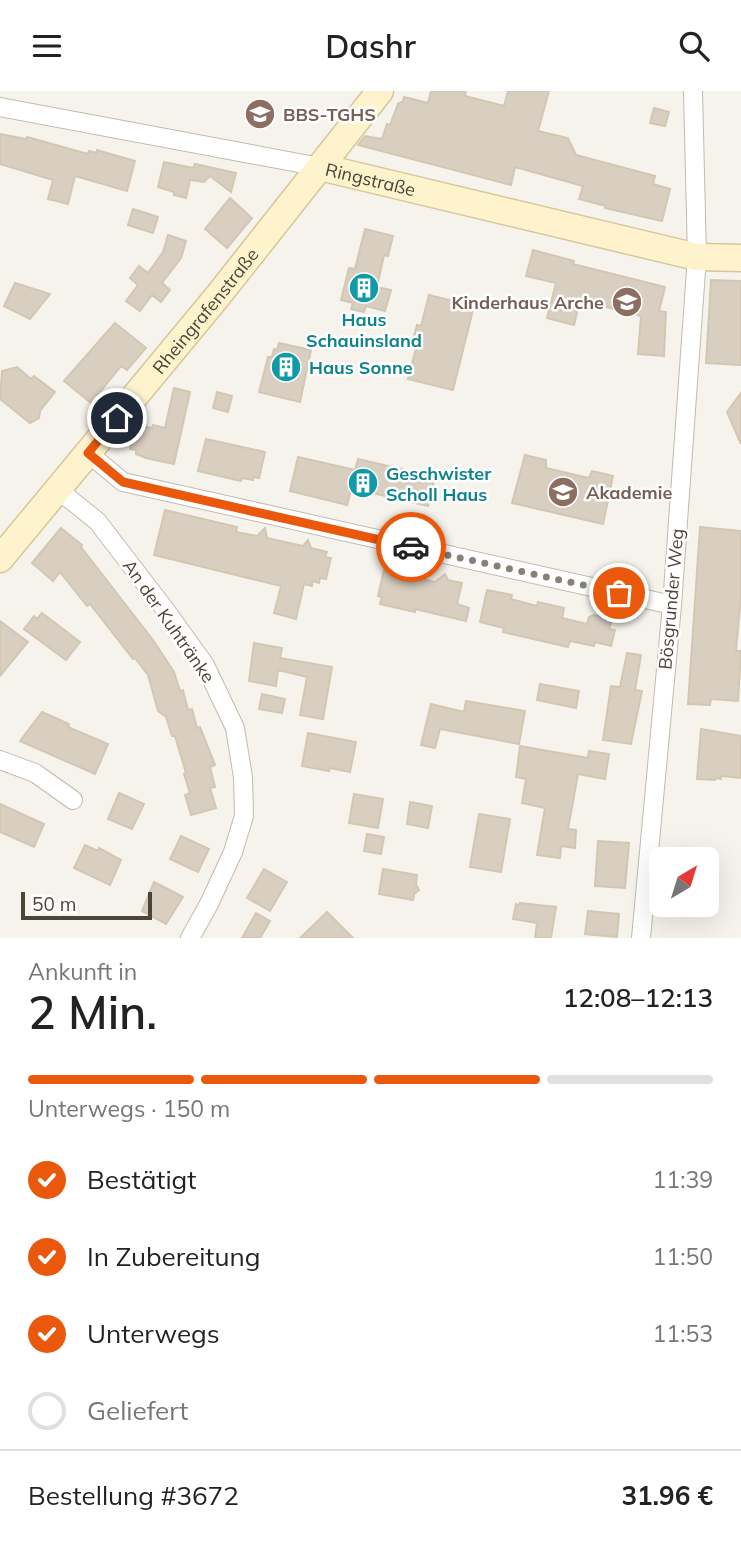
<!DOCTYPE html>
<html lang="de">
<head>
<meta charset="utf-8">
<style>
	body { margin:0; font-family:Mulish,sans-serif; background:#f6f6f6; color:#222; height:100vh; display:flex; flex-direction:column; font-size:26px; white-space:nowrap }
	* { box-sizing:border-box; margin:0 }
	p { font-size:23px; color:#767676 }
	.icon { flex:none; width:38px; height:38px; fill:none; stroke:currentColor; stroke-width:2; stroke-linecap:round; stroke-linejoin:round }
	.map { position:relative; height:847px; overflow:hidden }
	.details { display:flex; flex-direction:column; background:#fff; flex:1 }
	.details>* { flex:none }
	.needle { width:46px; rotate:38deg }
	.controls { position:absolute; left:649px; top:756px; display:grid; gap:14px }
	.controls a { display:grid; place-items:center; width:70px; height:70px; border-radius:10px; background:#fff; box-shadow:0 7px 28px #0002; font-size:35px }
	.scale { position:absolute; left:21px; bottom:18px; width:131px; box-sizing:border-box; padding-left:7px; border:4px solid #4b4439; border-top:0; font-size:19px; line-height:24px; white-space:nowrap; color:#4b4439; -webkit-text-stroke:5px #fff; paint-order:stroke }
	.pin { position:absolute; display:grid; place-items:center; width:60px; height:60px; color:#fff; margin:-30px; border:4px solid #fff; border-radius:50%; box-shadow:0 2px 7px #0007 }
	.courier { position:absolute; display:grid; place-items:center; width:70px; height:70px; margin:-35px; border:5px solid #ea580c; border-radius:50%; background:#fff; color:#222; box-shadow:0 2px 9px #0007 }
	.head em { font-style:normal; font-weight:600 }
	.head div { display:flex; flex-direction:column-reverse }
	.head { display:flex; align-items:center; justify-content:space-between; height:119px; padding:0 28px }
	h1 { font-size:46px; font-weight:600; line-height:52px }
	.bar { display:grid; grid-template-columns:repeat(4,1fr); gap:10px 7px; align-content:center; height:84px; padding:0 28px }
	.bar i { height:9px; border-radius:5px; background:#e0e0e0 }
	.bar .current { background:#ea580c }
	.bar p { grid-column:span 4 }
	.line { display:flex; align-items:center; gap:18px; padding:0 28px; border-top:2px solid #e0e0e0 }
	.line div { flex:1 }
	ol { padding:0 28px; list-style:none }
	li { display:flex; align-items:center; gap:21px; height:77px }
	li p { margin-inline-start:auto }
	li .icon { padding:7px; border-radius:50%; background:#ea580c; color:#fff; stroke-width:4 }
	li:last-child { color:#767676 }
	li i { width:38px; height:38px; border:4px solid #e0e0e0; border-radius:50% }
	header { display:flex; justify-content:space-between; align-items:center; height:91px; padding:0 28px; background:#fff; font-size:32px; font-weight:600 }
	.map>svg:first-child { display:block }
</style>
</head>
<body>
<header><svg class="icon" aria-label="menu" viewBox="0 0 24 24"><path d="M4 6h16M4 12h16M4 18h16"/></svg>Dashr<svg class="icon" aria-label="search" viewBox="0 0 24 24"><circle cx="10" cy="10" r="6"/><path d="M15 15l6 6"/></svg></header>
<div class="map">
<svg width="741" height="847" viewBox="0 0 741 847">
	<rect width="100%" height="100%" fill="#f6f3ec"/>
	<path fill="#d8cfc1" stroke="#d3c7b4" stroke-width="2" d="M 431,0 L 466,0 L 465,5 L 504,15 L 508,0 L 549,0 L 538,40 L 568,47 L 576,64 L 655,85 L 653,93 L 670,98 L 662,130 L 605,117 L 606,115 L 579,108 L 583,95 L 515,76 L 511,94 L 358,54 L 365,45 L 382,48 L 387,33 L 390,34 L 398,13 L 403,10 L 404,6 L 428,12 Z
		M 654,17 L 669,21 L 665,35 L 650,32 Z
		M 0,43 L 26,48 L 27,46 L 88,63 L 89,60 L 97,62 L 97,59 L 135,70 L 127,100 L 75,85 L 68,113 L 48,108 L 53,89 L 0,73 Z
		M 164,71 L 193,77 L 195,73 L 236,82 L 231,101 L 210,85 L 204,91 L 190,89 L 186,107 L 174,104 L 174,101 L 158,96 Z
		M 230,107 L 252,127 L 227,157 L 205,138 Z
		M 133,118 L 158,126 L 153,142 L 128,134 Z
		M 365,138 L 393,145 L 388,165 L 384,164 L 377,196 L 391,199 L 385,220 L 366,215 L 364,221 L 351,218 L 353,212 L 341,209 L 349,177 L 355,178 Z
		M 168,144 L 186,150 L 181,167 L 162,192 L 170,199 L 161,211 L 152,204 L 140,220 L 126,210 L 138,194 L 130,187 L 139,175 L 148,182 L 163,161 Z
		M 533,159 L 574,170 L 573,173 L 665,196 L 659,220 L 666,221 L 664,265 L 638,263 L 641,225 L 580,209 L 574,234 L 547,227 L 556,192 L 526,185 Z
		M 711,189 L 741,190 L 741,274 L 706,272 Z
		M 15,192 L 50,203 L 30,228 L 4,215 Z
		M 429,204 L 474,215 L 453,299 L 408,288 L 416,257 L 411,256 L 417,234 L 421,235 Z
		M 115,232 L 146,257 L 127,279 L 121,275 L 91,312 L 64,290 Z
		M 279,252 L 311,259 L 300,311 L 259,301 L 268,266 L 272,266 L 274,258 L 277,259 Z
		M 17,276 L 31,288 L 34,285 L 55,301 L 40,320 L 39,327 L 30,332 L 0,308 L 2,280 Z
		M 174,297 L 190,301 L 174,373 L 146,367 L 136,363 L 136,359 L 130,358 L 135,337 L 141,339 L 142,335 L 152,337 L 153,334 L 165,337 Z
		M 217,301 L 232,305 L 228,321 L 213,317 Z
		M 741,302 L 741,353 L 727,321 Z
		M 206,348 L 265,361 L 259,387 L 253,386 L 253,389 L 242,387 L 241,390 L 198,380 Z
		M 525,364 L 546,369 L 546,377 L 589,387 L 592,380 L 613,385 L 603,433 L 512,412 Z
		M 298,366 L 355,379 L 358,368 L 435,386 L 428,415 L 364,400 L 363,402 L 351,399 L 347,414 L 290,400 Z
		M 165,419 L 237,436 L 236,441 L 257,445 L 265,437 L 267,447 L 303,455 L 308,449 L 311,457 L 327,461 L 325,466 L 331,467 L 326,488 L 320,487 L 319,492 L 312,490 L 312,495 L 304,493 L 296,528 L 274,522 L 281,495 L 154,464 Z
		M 700,436 L 741,440 L 741,504 L 736,560 L 741,560 L 738,610 L 711,608 L 710,614 L 688,613 Z
		M 61,437 L 82,454 L 81,456 L 153,549 L 174,581 L 180,600 L 183,599 L 188,619 L 192,618 L 197,637 L 200,636 L 215,674 L 210,676 L 215,696 L 210,697 L 216,717 L 191,724 L 185,704 L 190,702 L 184,683 L 186,682 L 175,645 L 172,645 L 166,626 L 158,620 L 148,584 L 135,567 L 133,568 L 90,513 L 87,515 L 60,481 L 53,490 L 32,472 Z
		M 391,476 L 405,479 L 404,484 L 435,491 L 445,483 L 448,489 L 462,492 L 457,513 L 469,517 L 466,530 L 415,518 L 415,521 L 380,513 L 382,506 L 378,505 L 384,479 L 390,481 Z
		M 487,499 L 512,504 L 511,508 L 537,515 L 538,511 L 564,517 L 562,527 L 587,533 L 589,526 L 594,524 L 612,528 L 609,538 L 615,539 L 611,555 L 595,551 L 594,555 L 570,550 L 568,556 L 503,541 L 504,537 L 480,531 Z
		M 42,522 L 80,551 L 66,569 L 24,538 L 34,525 L 37,528 Z
		M 0,530 L 28,551 L 0,585 Z
		M 254,552 L 282,557 L 280,567 L 332,576 L 323,628 L 300,624 L 307,586 L 278,579 L 276,595 L 249,590 Z
		M 627,562 L 641,564 L 635,599 L 642,600 L 631,653 L 603,649 L 611,595 L 620,596 Z
		M 540,593 L 579,600 L 576,617 L 537,609 Z
		M 262,603 L 285,608 L 282,622 L 259,618 Z
		M 466,610 L 525,620 L 519,653 L 440,638 L 435,657 L 421,654 L 431,613 L 464,621 Z
		M 42,621 L 69,633 L 68,636 L 108,653 L 95,683 L 20,650 Z
		M 701,638 L 741,645 L 741,687 L 721,685 L 721,688 L 715,687 L 715,689 L 697,688 Z
		M 308,642 L 356,651 L 350,681 L 330,677 L 329,680 L 302,675 Z
		M 520,655 L 588,667 L 589,660 L 609,663 L 605,688 L 578,683 L 568,738 L 576,739 L 575,757 L 561,755 L 560,767 L 537,764 L 545,717 L 522,712 L 526,688 L 516,686 Z
		M 119,702 L 144,713 L 132,738 L 108,728 Z
		M 354,703 L 383,708 L 378,737 L 349,732 Z
		M 410,711 L 432,715 L 428,737 L 407,733 Z
		M 0,713 L 44,733 L 34,756 L 0,741 Z
		M 479,723 L 510,728 L 501,781 L 470,776 Z
		M 367,743 L 384,746 L 381,763 L 364,760 Z
		M 181,745 L 209,758 L 198,781 L 170,768 Z
		M 598,750 L 629,752 L 625,797 L 595,795 Z
		M 85,754 L 98,760 L 99,757 L 121,769 L 110,794 L 74,777 Z
		M 264,778 L 287,791 L 270,820 L 247,807 Z
		M 383,778 L 417,784 L 416,794 L 419,799 L 414,803 L 413,809 L 379,803 Z
		M 154,791 L 183,806 L 166,833 L 142,820 Z
		M 520,812 L 556,816 L 551,847 L 535,847 L 537,832 L 513,828 L 516,813 L 520,814 Z
		M 588,820 L 619,823 L 617,846 L 585,843 Z
		M 327,821 L 353,847 L 300,847 L 325,823 Z
		M 256,822 L 270,830 L 260,847 L 242,847 Z"/>
	<g fill="none" stroke-linecap="round" stroke-linejoin="round">
		<g stroke="#c2bbae" stroke-width="20">
			<path id="street" d="M 0,16 L 320,76
				M 88,362 L 123,391 L 672,514
				M 57,398 L 97,430 L 164,517 L 205,574 L 235,637 L 243,686 L 244,725 L 233,761 L 209,813 L 190,847
				M 0,669 L 35,682 L 73,709
				M 641,847 L 672,514 L 697,166 L 693,0"/>
		</g>
		<g stroke="#d6c79b" stroke-width="29">
			<g id="secondary">
				<path id="s1" d="M 320,76 L 697,166 L 741,167"/>
				<path id="s2" d="M 0,468 L 217,206 L 380,0"/>
			</g>
		</g>
		<use href="#street" stroke="#fff" stroke-width="18"/>
		<use href="#secondary" stroke="#fff3cd" stroke-width="26"/>
	</g>
	<g fill="none" stroke-linecap="round" stroke-linejoin="round">
		<path stroke="#878178" stroke-width="7" stroke-dasharray="0 12.6" d="M 411,456 L 619,502"/>
		<path stroke="#ea580c" stroke-width="9" d="M 117,327 L 88,362 L 123,391 L 411,456"/>
	</g>
	<defs>
		<g id="school-disc" transform="scale(1.575)"><circle r="9.5" fill="#8d6e63" stroke="#fff"/><path d="M0-5L7-2L0 1L-7-2ZM-4 1L0 2.5L4 1V4Q0 6-4 4Z" fill="#fff"/></g>
		<g id="building-disc" transform="scale(1.575)"><circle r="9.5" fill="#0f9aa8" stroke="#fff"/><path d="M-4-6H4V6H1V3H-1V6H-4ZM-2.5-4.3h1.7v1.8h-1.7ZM.8-4.3h1.7v1.8H.8ZM-2.5-1h1.7V.8h-1.7ZM.8-1h1.7V.8H.8Z" fill="#fff"/></g>
		<g id="university-disc" transform="scale(1.575)"><circle r="9.5" fill="#8d6e63" stroke="#fff"/><path d="M0-5L7-2L0 1L-7-2ZM-4 1L0 2.5L4 1V4Q0 6-4 4Z" fill="#fff"/></g>
	</defs>
	<g fill-rule="evenodd">
		<use href="#school-disc" x="260" y="23"/>
		<use href="#building-disc" x="364" y="197"/>
		<use href="#school-disc" x="627" y="211"/>
		<use href="#building-disc" x="286" y="276"/>
		<use href="#building-disc" x="363" y="392"/>
		<use href="#university-disc" x="563" y="401"/>
	</g>
	<g text-anchor="middle" dominant-baseline="central" stroke-width="5" stroke-linejoin="round" paint-order="stroke">
		<g font-size="18" font-weight="bold" fill="#785e54" stroke="#fff" text-anchor="start">
			<text x="283" y="23">BBS-TGHS</text>
			<text x="604" y="211" text-anchor="end">Kinderhaus Arche</text>
			<text x="586" y="401">Akademie</text>
		</g>
		<g font-size="18" fill="#4b4439" stroke="#fff">
			<text stroke="none"><textPath href="#s1" startOffset="52">Ringstraße</textPath></text>
			<text stroke="none"><textPath href="#s2" startOffset="322">Rheingrafenstraße</textPath></text>
			<text transform="translate(671 508) rotate(-85)">Bösgrunder Weg</text>
			<text transform="translate(169 530) rotate(55)">An der Kuhtränke</text>
		</g>
		<g font-size="18" font-weight="bold" fill="#0d838f" stroke="#fff" text-anchor="start">
			<text x="364" y="228" text-anchor="middle">Haus<tspan x="364" dy="21">Schauinsland</tspan></text>
			<text x="309" y="276">Haus Sonne</text>
			<text x="386" y="382">Geschwister<tspan x="386" dy="21">Scholl Haus</tspan></text>
		</g>
	</g>
</svg>
<div class="controls">
<a><svg class="needle" viewBox="-14 -14 28 28"><path d="M0-13l5 13h-10z" fill="#e53935"/><path d="M0 13l5-13h-10z" fill="#767676"/></svg></a>
</div>
<div class="scale">50 m</div>
<div class="pin" style="left:619px;top:502px;background:#ea580c"><svg class="icon" aria-label="bag" viewBox="0 0 24 24"><path d="M5 8h14l-1 12H6zM9 8a3 3 0 0 1 6 0"/></svg></div>
<div class="pin" style="left:117px;top:327px;background:#1f2937"><svg class="icon" aria-label="home" viewBox="0 0 24 24"><path d="M3 11l9-7 9 7M6 9v11h12V9"/></svg></div>
<div class="courier" style="left:411px;top:456px"><svg class="icon" aria-label="car" viewBox="0 0 24 24"><path d="M5 17H2v-5l4-1 3-4h7l3 4 3 1v5h-3M9 17h6M6 11h13"/><circle cx="7" cy="17" r="2"/><circle cx="17" cy="17" r="2"/></svg></div>
</div>
<section class="details">
<div class="head"><div><h1>2 Min.</h1><p>Ankunft in</p></div><em>12:08–12:13</em></div>
<div class="bar"><i class="current"></i><i class="current"></i><i class="current"></i><i></i><p>Unterwegs · 150 m</p></div>
<ol>
<li><svg class="icon" aria-label="check" viewBox="0 0 24 24"><path d="M5 12l5 5 9-10"/></svg>Bestätigt<p>11:39</p></li>
<li><svg class="icon" aria-label="check" viewBox="0 0 24 24"><path d="M5 12l5 5 9-10"/></svg>In Zubereitung<p>11:50</p></li>
<li><svg class="icon" aria-label="check" viewBox="0 0 24 24"><path d="M5 12l5 5 9-10"/></svg>Unterwegs<p>11:53</p></li>
<li><i></i>Geliefert</li>
</ol>
<div class="line" style="height:91px"><div>Bestellung #3672</div><b>31.96 €</b></div>
</section>
</body>
</html>
